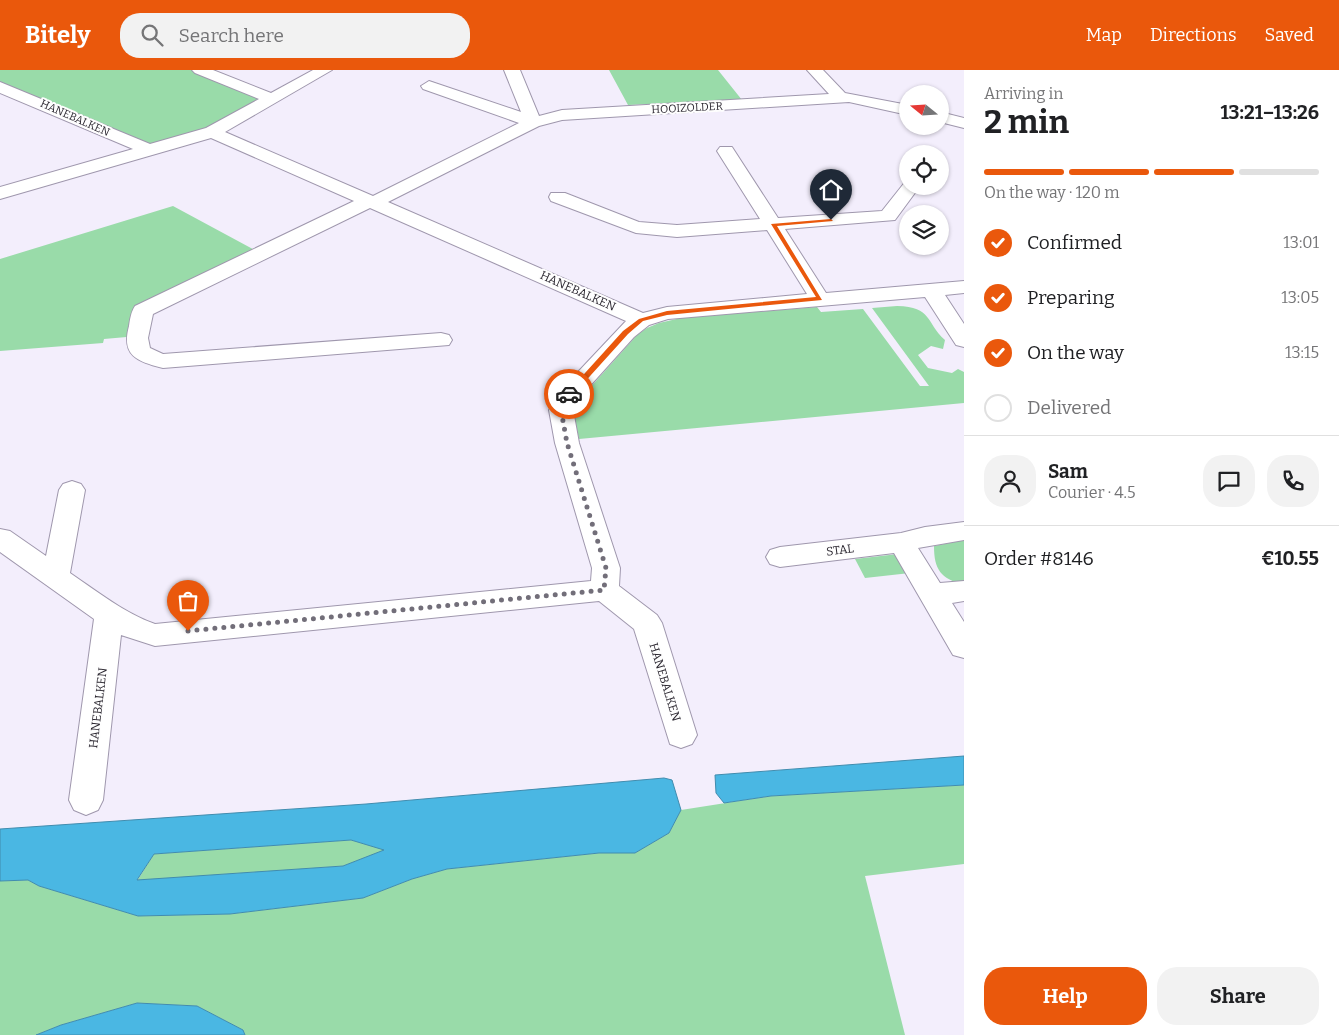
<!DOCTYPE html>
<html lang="en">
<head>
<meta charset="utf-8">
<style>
	body { margin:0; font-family:Bitter,serif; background:#f2f2f2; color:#202124; height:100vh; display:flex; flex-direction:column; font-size:19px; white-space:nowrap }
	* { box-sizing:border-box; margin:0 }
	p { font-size:16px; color:#757577 }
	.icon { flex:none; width:28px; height:28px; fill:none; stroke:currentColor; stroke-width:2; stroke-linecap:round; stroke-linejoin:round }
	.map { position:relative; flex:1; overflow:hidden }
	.drawer { display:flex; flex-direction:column; background:#fff; width:375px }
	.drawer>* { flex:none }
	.needle { width:32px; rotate:288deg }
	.controls { position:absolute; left:899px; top:15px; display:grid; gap:10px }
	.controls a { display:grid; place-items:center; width:50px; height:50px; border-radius:50%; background:#fff; box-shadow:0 1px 4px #0004; font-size:25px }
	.pin { position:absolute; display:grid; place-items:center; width:42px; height:42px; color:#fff; margin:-51px -21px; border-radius:50% 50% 50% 0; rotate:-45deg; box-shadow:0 0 5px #0007 }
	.pin .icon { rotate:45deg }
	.courier { position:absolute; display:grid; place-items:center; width:50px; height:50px; margin:-25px; border:4px solid #ea580c; border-radius:50%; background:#fff; color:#222; box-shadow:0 1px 6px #0007 }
	.overview em { font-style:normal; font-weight:700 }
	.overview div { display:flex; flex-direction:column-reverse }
	.overview { display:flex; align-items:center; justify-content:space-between; height:85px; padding:0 20px }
	h1 { font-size:32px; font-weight:700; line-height:38px }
	.bar { display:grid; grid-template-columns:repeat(4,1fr); gap:8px 5px; align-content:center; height:60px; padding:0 20px }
	.bar i { height:6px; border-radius:4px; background:#e0e0e0 }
	.bar .active { background:#ea580c }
	.bar p { grid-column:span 4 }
	.line { display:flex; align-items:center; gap:12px; padding:0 20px; border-top:1px solid #e0e0e0 }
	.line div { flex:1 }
	.round { display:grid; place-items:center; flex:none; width:52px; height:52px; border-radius:20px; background:#f2f2f2 }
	ol { padding:0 20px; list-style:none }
	li { display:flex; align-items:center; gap:15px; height:55px }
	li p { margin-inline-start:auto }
	li .icon { padding:5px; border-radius:50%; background:#ea580c; color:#fff; stroke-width:4 }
	li:last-child { color:#757577 }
	li i { width:28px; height:28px; border:2px solid #e0e0e0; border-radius:50% }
	.primary-button { display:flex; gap:10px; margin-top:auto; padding:10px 20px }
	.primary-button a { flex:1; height:58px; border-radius:20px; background:#ea580c; color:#fff; font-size:20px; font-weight:700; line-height:58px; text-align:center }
	.primary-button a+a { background:#f2f2f2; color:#202124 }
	header { display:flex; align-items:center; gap:30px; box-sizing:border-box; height:70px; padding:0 25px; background:#ea580c; color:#fff }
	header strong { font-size:24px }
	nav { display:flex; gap:28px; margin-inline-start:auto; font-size:18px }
	.search { width:350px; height:45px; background:#f2f2f2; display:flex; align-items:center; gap:12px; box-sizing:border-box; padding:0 18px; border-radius:20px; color:#757577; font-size:19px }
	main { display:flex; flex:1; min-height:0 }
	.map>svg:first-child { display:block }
</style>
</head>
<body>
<header>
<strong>Bitely</strong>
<div class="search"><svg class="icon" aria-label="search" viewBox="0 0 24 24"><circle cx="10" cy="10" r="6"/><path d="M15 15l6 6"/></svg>Search here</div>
<nav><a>Map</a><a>Directions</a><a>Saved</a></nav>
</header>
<main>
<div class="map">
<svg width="964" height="965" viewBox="0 0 964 965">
	<rect width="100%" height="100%" fill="#f3eefc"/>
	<path fill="#99dba9" d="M 0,0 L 200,0 L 271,29 L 212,62 L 148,79 L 0,17 Z
		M 609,0 L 718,0 L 742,30 L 628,35 Z
		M 173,136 L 262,184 L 143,241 L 138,266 L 104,269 L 103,273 L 0,281 L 0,189 Z
		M 897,236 C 933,237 925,252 945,270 L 943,279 L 931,276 L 918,285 L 928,298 L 952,303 L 958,299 L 964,302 L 964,333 L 579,369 L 574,346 L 579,330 L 637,265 L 647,258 L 659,253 L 681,248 L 817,237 L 821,242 L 863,239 L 920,316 L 929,316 L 872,238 Z
		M 964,470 L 964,515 L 963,515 C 941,508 934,500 934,476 Z
		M 898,484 L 910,503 L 865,508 L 855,489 Z
		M 964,715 L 964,794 L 865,806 L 905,965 L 245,965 L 243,960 L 197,936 L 137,933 L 61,955 L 36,965 L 0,965 L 0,811 L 28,810 L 39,816 L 138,846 L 230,844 L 363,828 L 412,809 L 447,799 L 599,783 L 635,783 L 669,763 L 681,740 L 771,726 Z
		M 351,770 L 385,780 L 343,796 L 137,811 L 154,784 Z"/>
	<path fill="#4ab7e3" stroke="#418cae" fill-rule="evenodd" d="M 964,686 L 964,715 L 771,726 L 724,733 L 716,723 L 715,705 Z
		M 664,708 L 672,710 L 681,740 L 669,763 L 635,783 L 599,783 L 447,799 L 412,809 L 363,828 L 230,844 L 138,846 L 39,816 L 28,810 L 0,811 L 0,759 L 366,734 ZM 351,770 L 384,780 L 343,796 L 137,810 L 154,784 Z
		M 137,933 L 197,936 L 243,960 L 245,965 L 36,965 L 61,955 Z"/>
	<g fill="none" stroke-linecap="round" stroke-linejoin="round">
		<g stroke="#9f97ad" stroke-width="2">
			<path id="minor" d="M 192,0 L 213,0 L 271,23 L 313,0 L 332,0 L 225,62 L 373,126 L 519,53 L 423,19 L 421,16 L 429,11 L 521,42 L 504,0 L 520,0 L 539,46 L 562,40 L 829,24 L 807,0 L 823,0 L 845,23 L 908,35 L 908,45 L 849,32 L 562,50 L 539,56 L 388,132 L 643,243 L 667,237 L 807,224 L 767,160 L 677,167 L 636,163 L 551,131 L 549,127 L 551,123 L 565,123 L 639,152 L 677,155 L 760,149 L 717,81 L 720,77 L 732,77 L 778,148 L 882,141 L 905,112 L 908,111 L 908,116 L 920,116 L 895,150 L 785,159 L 826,223 L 964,211 L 964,223 L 945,225 L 964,254 L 964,277 L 956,275 L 925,227 L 668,249 L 649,255 L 634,267 L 579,328 L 573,340 L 579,373 L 620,498 L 619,516 L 657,545 L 662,553 L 697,665 L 692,674 L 681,678 L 670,674 L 634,559 L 599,531 L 155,576 L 121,565 L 103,730 L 98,740 L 86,745 L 74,740 L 69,730 L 94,549 L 0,482 L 0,459 L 10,461 L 46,486 L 59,420 L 63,414 L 72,411 L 81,414 L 85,420 L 70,503 C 98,522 124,543 155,554 L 591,511 L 592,498 L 555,373 L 549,340 L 561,320 L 626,251 L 370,138 L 153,244 L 148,268 L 150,278 L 163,284 L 441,263 L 449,265 L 452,270 L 449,275 L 163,298 C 137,291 121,286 129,256 C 130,249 131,242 135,236 L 354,131 L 211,68 L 0,129 L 0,117 L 133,79 L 0,23 L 0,12 L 150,74 L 206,58 L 259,29 L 195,3 Z
				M 940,42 L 964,48 L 964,58 L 940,52 Z
				M 964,452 L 964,470 L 918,478 L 940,513 L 964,511 L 964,531 L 952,533 L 964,552 L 964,588 L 953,585 L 894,483 L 780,497 L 770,494 L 766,487 L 770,480 L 780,477 L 901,463 L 925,457 Z"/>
		</g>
		<use href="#minor" fill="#fff" fill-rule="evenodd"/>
	</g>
	<path fill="#ea580c" d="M 831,149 L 833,151 L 777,156 L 822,230 L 667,245 L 643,251 L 628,264 L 572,326 L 566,324 L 623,261 L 639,249 L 667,241 L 816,227 L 771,154 Z"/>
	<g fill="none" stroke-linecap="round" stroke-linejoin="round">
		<path stroke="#726e79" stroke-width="5" stroke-dasharray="0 9" d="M 188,561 L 604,520 L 606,498 L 567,373 L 561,340 L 569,324"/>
	</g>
	<g text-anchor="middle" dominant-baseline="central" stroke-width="4" stroke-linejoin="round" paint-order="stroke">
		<g font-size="11" fill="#2d2932" stroke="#fefefe">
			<text transform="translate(687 38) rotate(-3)">HOOIZOLDER</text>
			<text transform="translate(75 48) rotate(24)">HANEBALKEN</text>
		</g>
		<g font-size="12" fill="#2d2932" stroke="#fefefe">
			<text transform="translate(578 221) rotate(24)">HANEBALKEN</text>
			<text transform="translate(840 480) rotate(-7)">STAL</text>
			<text transform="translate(665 612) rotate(73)">HANEBALKEN</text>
			<text transform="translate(98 638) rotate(-83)">HANEBALKEN</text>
		</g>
	</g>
</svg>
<div class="controls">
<a><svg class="needle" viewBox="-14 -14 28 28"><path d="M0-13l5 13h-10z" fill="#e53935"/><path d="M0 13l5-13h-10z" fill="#757577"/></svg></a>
<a><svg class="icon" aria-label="locate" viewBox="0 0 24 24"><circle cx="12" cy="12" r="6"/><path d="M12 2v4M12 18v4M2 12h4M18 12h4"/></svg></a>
<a><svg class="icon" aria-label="layers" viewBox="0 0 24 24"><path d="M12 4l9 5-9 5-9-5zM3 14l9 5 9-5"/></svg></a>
</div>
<div class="pin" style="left:188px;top:561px;background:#ea580c"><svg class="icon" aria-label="bag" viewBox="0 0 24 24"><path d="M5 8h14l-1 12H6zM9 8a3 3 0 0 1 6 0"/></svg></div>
<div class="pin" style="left:831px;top:150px;background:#1f2937"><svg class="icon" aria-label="home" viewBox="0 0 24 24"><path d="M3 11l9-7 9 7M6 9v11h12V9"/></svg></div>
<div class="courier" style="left:569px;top:324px"><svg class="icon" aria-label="car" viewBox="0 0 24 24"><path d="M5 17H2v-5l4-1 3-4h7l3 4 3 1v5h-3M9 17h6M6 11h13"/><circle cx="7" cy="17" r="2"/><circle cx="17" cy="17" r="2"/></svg></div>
</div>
<section class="drawer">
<div class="overview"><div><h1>2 min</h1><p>Arriving in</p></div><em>13:21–13:26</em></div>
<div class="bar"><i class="active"></i><i class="active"></i><i class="active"></i><i></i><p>On the way · 120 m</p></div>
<ol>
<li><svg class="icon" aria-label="check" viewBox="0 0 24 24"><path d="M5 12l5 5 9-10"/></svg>Confirmed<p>13:01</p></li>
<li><svg class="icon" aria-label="check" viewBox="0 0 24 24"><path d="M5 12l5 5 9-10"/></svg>Preparing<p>13:05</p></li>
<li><svg class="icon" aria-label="check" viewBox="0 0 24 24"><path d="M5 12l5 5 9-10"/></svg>On the way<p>13:15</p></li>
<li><i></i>Delivered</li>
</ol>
<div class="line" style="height:90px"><a class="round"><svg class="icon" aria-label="person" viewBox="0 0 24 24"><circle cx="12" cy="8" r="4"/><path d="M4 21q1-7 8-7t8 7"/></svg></a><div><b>Sam</b><p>Courier · 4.5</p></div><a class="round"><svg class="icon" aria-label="chat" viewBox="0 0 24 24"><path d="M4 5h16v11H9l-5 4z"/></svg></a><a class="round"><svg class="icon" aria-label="phone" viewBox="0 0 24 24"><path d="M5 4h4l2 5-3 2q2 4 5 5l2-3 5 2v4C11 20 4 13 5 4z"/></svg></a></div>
<div class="line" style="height:65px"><div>Order #8146</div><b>€10.55</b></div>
<div class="primary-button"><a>Help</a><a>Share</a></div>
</section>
</main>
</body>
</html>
